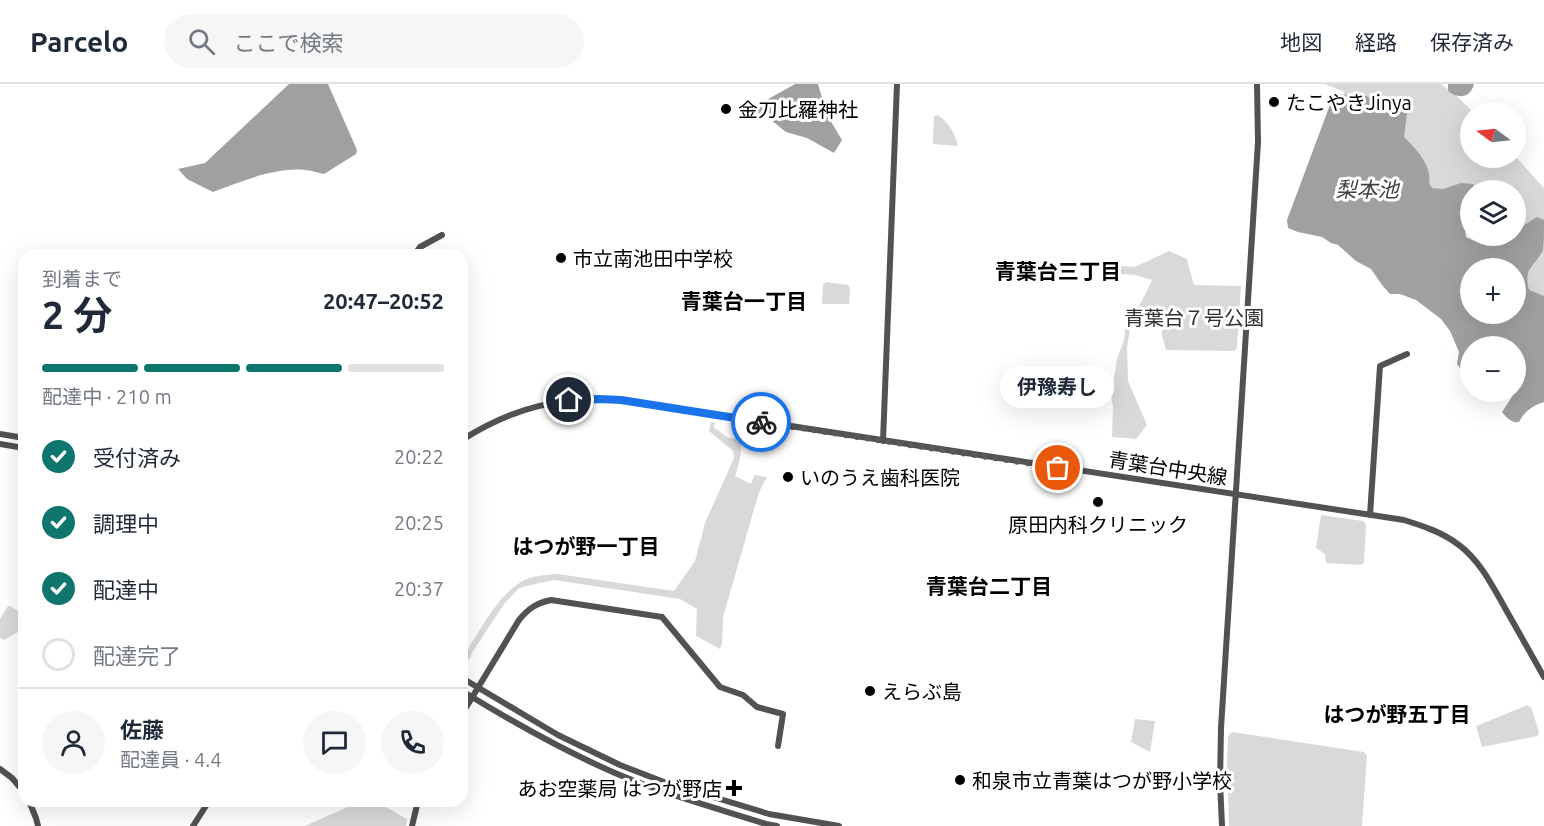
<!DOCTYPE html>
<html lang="ja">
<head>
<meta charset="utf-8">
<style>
	body { margin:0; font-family:Ubuntu,"Noto Sans JP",sans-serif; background:#f6f6f7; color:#1f2937; height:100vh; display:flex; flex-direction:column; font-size:22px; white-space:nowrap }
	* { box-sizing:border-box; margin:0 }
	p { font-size:20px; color:#747a83 }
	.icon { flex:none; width:33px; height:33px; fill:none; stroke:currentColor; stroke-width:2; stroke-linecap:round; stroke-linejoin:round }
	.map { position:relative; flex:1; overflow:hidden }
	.side { position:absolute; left:18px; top:165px; width:450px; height:558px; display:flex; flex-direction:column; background:#fff; border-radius:18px; box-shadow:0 6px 24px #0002 }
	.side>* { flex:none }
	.needle { width:39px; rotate:285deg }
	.tools { position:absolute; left:1460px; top:18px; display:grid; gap:12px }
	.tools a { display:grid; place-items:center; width:66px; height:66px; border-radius:50%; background:#fff; box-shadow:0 6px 24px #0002; font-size:30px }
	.pin { position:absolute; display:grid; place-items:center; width:51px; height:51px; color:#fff; margin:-26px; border:3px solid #fff; border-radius:50%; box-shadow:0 2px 6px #0007 }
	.courier { position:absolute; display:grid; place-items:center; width:60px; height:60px; margin:-30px; border:4px solid #1a73e8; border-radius:50%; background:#fff; color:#222; box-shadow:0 2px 8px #0007 }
	.bubble { position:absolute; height:42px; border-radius:21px; background:#fff; box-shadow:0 6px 24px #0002; font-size:20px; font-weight:700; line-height:42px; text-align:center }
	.head em { font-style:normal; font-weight:700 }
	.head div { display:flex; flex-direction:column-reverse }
	.head { display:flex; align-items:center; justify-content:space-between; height:102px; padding:0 24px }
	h1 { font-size:39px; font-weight:700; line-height:45px }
	.bar { display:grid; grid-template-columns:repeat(4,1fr); gap:9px 6px; align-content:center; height:72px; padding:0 24px }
	.bar i { height:8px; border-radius:4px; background:#e0e1e3 }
	.bar .selected { background:#0f766e }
	.bar p { grid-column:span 4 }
	.line { display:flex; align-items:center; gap:15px; padding:0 24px; border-top:2px solid #e0e1e3 }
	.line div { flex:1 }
	.round { display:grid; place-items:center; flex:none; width:63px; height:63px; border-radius:32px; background:#f6f6f7 }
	ol { padding:0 24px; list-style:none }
	li { display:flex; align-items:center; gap:18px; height:66px }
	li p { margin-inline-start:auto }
	li .icon { padding:6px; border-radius:50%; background:#0f766e; color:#fff; stroke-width:4 }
	li:last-child { color:#747a83 }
	li i { width:33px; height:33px; border:3px solid #e0e1e3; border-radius:50% }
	header { display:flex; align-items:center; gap:36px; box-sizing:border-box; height:84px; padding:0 30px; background:#fff; border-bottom:2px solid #e0e1e3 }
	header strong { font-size:28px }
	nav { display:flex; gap:33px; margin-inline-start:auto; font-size:21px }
	.search { width:420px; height:54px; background:#f6f6f7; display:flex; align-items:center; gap:15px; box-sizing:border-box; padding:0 21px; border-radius:33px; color:#747a83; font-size:22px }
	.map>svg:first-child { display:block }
</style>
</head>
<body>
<header>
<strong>Parcelo</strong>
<div class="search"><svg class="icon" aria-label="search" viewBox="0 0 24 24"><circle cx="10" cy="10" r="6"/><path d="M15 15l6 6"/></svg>ここで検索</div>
<nav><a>地図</a><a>経路</a><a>保存済み</a></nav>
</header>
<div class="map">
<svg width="1544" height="742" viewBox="0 0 1544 742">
	<rect width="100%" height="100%" fill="#fff"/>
	<path fill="#d9d9d9" d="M 1324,0 L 1441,0 L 1458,13 L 1473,28 L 1470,28 L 1470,74 L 1515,74 L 1515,72 L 1544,104 L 1544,235 L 1515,184 L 1500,152 L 1515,152 L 1515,106 L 1470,106 L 1470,139 L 1463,138 L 1412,103 L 1353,24 L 1343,7 Z
		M 938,31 C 949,39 955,49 958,62 L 933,60 L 934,32 Z
		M 1169,167 L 1187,175 L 1194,201 L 1241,202 L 1237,264 L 1234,267 L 1166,266 L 1162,251 L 1162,240 L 1131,238 L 1127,264 L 1128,297 L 1147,341 L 1136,355 L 1112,353 L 1113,322 L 1111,313 L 1117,275 L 1124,256 L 1126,238 L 1142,217 L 1152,196 L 1135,191 L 1122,190 L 1120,193 L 1120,182 L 1135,183 Z
		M 826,198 L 848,201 L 850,204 L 849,220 L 822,220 L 823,201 Z
		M 711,338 L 715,338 L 714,344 C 725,349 726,358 740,353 C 742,370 740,377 735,392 L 751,400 L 754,391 L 767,393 L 759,408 L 723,533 L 722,560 L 720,565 L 696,552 L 697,525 L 680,515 L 554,496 L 526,502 L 518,505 L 505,519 L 473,567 L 470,574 L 462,584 L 462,575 C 478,550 496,513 521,498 C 532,491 545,491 558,490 L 674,507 L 695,477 L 705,439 L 734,374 L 733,367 L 709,347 Z
		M 1321,431 L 1363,437 L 1366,441 L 1364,478 L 1361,481 L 1326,479 L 1325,470 L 1316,464 Z
		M 8,522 L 10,522 L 21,529 L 23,533 L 20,544 L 18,548 L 4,556 L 0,554 L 0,535 Z
		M 1528,621 L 1530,624 L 1531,623 L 1539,648 L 1538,649 L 1538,652 L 1482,663 L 1476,642 Z
		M 1135,635 L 1155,637 L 1150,668 L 1131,658 Z
		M 1232,648 L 1364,668 L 1367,671 L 1362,742 L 1229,742 L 1227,678 L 1228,652 Z
		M 361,717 L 375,717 L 407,735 L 406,742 L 305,742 Z"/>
	<path fill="#a0a0a0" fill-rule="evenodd" d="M 289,0 L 328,0 L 357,66 L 356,70 L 324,90 C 318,89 311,86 305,86 C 275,83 240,98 213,108 L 187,95 L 178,85 L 205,79 Z
		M 795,0 L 818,0 L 827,31 L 842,56 L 834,69 L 807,54 L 786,48 L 766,32 L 759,30 L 755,27 L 756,22 Z
		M 1448,0 L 1474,0 C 1471,13 1459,16 1448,7 Z
		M 1339,10 L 1366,12 L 1407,29 L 1404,53 C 1416,65 1432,81 1429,99 L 1432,104 L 1443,105 L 1461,99 L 1473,100 L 1477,106 L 1470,106 L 1470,125 L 1464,133 L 1466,153 C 1483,161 1489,165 1504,152 L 1515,152 L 1515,145 L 1523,142 L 1537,133 L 1544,136 C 1544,145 1544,158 1543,166 C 1534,184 1523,183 1529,206 L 1544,212 L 1544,318 C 1532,322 1525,327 1519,338 C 1511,339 1507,334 1502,328 L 1515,308 L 1519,294 L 1515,291 L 1515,262 L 1470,262 L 1470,280 L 1460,284 L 1457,280 L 1459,268 L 1450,247 L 1441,235 L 1416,216 L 1400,210 L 1390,210 L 1382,201 L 1371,185 L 1356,177 L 1338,161 L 1331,159 L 1322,153 L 1298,148 L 1288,144 L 1287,136 L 1331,18 ZM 1470,184 L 1515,184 L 1515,230 L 1470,230 Z"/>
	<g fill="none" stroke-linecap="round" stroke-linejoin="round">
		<path stroke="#525252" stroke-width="6" d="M 414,171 L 420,163 L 442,151
			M 0,350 L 24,354
			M 462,356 C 513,323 562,312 621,316 L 1404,436 C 1423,442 1442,448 1459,461 C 1480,477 1492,501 1505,524 C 1518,547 1531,570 1544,593
			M 883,357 L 897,0
			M 0,360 L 24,364
			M 1370,431 L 1380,282 L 1407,270
			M 462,594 L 558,651 L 620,681 L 664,698 L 769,730 L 839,742
			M 462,607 C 511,637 562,666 615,689 C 664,710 716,724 766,740 L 777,742
			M 462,630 L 519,536 C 528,525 536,519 551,516 L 662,533 L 720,603 L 743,611 L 757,623 L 783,630 L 778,662
			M 0,685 L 12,694 L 24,708
			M 29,717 L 36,734 L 38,742
			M 193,742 L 209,717
			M 412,742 L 418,717
			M 1222,742 L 1220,698 L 1221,644 L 1258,58 L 1257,0"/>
	</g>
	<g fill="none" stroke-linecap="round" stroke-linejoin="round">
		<path stroke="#595959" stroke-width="6" stroke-dasharray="0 10.8" d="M 761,338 L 1058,384"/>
		<path stroke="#1a73e8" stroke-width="8" d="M 569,316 L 599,315 L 621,316 L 761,338"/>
	</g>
	<g fill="#000" stroke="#fff" stroke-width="2">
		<circle cx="1274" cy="18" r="6"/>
		<circle cx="726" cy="25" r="6"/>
		<circle cx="561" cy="174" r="6"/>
		<circle cx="788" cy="393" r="6"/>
		<circle cx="1098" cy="418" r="6"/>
		<circle cx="870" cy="607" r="6"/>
		<circle cx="960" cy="696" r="6"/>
		<path d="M731 695h6v6h6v6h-6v6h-6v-6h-6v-6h6z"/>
	</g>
	<g text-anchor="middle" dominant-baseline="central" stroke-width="6" stroke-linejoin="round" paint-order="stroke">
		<g font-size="20" fill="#000" stroke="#fff" text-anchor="start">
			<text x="1286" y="18">たこやきJinya</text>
			<text x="738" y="25">金刀比羅神社</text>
			<text x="573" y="174">市立南池田中学校</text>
			<text x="800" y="393">いのうえ歯科医院</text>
			<text x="1098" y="440" text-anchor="middle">原田内科クリニック</text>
			<text x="882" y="607">えらぶ島</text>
			<text x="972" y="696">和泉市立青葉はつが野小学校</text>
			<text x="722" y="704" text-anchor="end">あお空薬局 はつが野店</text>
		</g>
		<g font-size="20" fill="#303030" stroke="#fff">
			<text x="1194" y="233">青葉台７号公園</text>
		</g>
		<g font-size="20" fill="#000" stroke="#fff">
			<text transform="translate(1168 384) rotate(9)">青葉台中央線</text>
		</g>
		<g font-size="21" font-style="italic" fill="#414141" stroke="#fff">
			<text x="1367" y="105">梨本池</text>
		</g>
		<g font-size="21" font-weight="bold" fill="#000" stroke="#fff">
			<text x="1058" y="187">青葉台三丁目</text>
			<text x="744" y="217">青葉台一丁目</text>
			<text x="586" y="462">はつが野一丁目</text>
			<text x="989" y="502">青葉台二丁目</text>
			<text x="1397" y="630">はつが野五丁目</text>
		</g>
	</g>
</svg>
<div class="tools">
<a><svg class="needle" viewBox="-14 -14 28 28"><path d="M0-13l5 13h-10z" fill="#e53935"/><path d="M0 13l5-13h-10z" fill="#747a83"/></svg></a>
<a><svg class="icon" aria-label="layers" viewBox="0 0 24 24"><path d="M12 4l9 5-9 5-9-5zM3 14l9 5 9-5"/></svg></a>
<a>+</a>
<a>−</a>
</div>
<div class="pin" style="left:1058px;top:384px;background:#ea580c"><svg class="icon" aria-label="bag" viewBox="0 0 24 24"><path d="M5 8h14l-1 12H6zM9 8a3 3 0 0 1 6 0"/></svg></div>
<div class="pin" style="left:569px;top:316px;background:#1f2937"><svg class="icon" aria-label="home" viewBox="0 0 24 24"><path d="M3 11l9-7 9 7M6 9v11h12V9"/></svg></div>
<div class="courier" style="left:761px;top:338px"><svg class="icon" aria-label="bike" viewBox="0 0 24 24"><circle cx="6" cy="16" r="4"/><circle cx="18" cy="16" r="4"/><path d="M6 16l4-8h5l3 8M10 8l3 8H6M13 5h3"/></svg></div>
<div class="bubble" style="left:1000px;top:282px;width:114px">伊豫寿し</div>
<section class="side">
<div class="head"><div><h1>2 分</h1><p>到着まで</p></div><em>20:47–20:52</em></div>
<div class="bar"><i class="selected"></i><i class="selected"></i><i class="selected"></i><i></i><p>配達中 · 210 m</p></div>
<ol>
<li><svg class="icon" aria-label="check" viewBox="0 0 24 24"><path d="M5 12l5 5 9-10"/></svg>受付済み<p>20:22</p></li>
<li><svg class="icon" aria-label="check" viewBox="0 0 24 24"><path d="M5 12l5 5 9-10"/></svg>調理中<p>20:25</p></li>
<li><svg class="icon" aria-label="check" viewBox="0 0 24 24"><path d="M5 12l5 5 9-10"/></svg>配達中<p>20:37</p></li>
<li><i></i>配達完了</li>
</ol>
<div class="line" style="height:108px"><a class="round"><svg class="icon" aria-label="person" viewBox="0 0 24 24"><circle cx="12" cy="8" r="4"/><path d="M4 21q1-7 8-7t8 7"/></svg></a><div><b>佐藤</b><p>配達員 · 4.4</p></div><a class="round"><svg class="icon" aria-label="chat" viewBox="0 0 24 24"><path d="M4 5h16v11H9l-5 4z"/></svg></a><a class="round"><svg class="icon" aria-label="phone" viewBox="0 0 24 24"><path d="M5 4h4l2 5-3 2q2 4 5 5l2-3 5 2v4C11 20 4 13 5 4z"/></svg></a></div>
</section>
</div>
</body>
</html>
